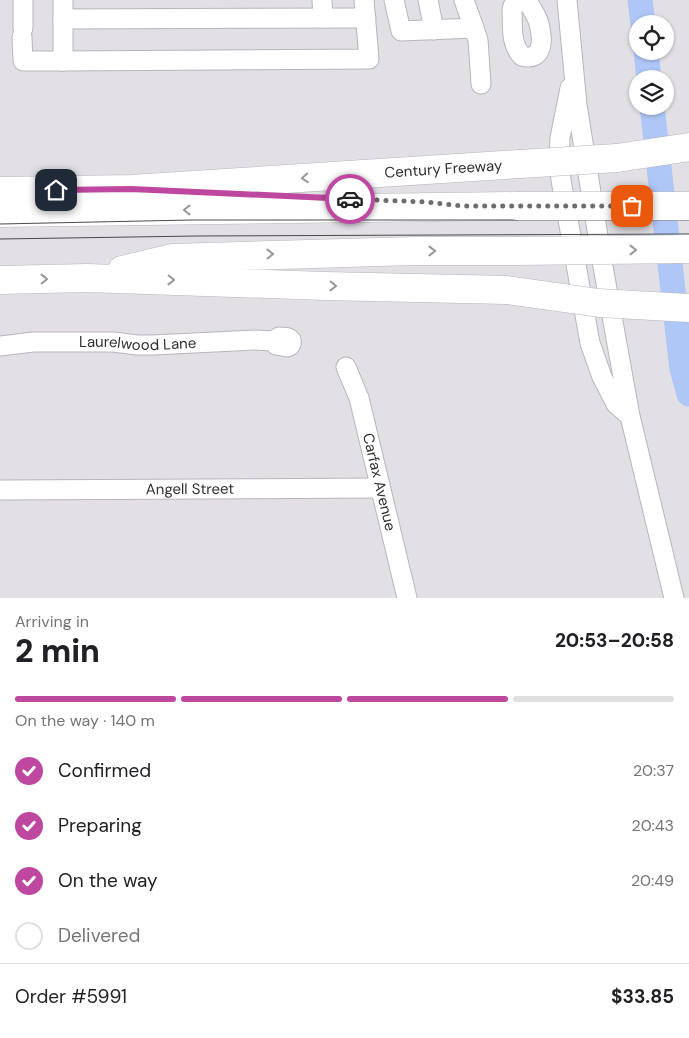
<!DOCTYPE html>
<html lang="en">
<head>
<meta charset="utf-8">
<style>
	body { margin:0; font-family:"DM Sans",sans-serif; background:#f6f6f6; color:#202124; height:100vh; display:flex; flex-direction:column; font-size:19px; white-space:nowrap }
	* { box-sizing:border-box; margin:0 }
	p { font-size:16px; color:#757577 }
	.icon { flex:none; width:28px; height:28px; fill:none; stroke:currentColor; stroke-width:2; stroke-linecap:round; stroke-linejoin:round }
	.map { position:relative; height:598px; overflow:hidden }
	.side { display:flex; flex-direction:column; background:#fff; flex:1 }
	.side>* { flex:none }
	.fabs { position:absolute; left:629px; top:15px; display:grid; gap:10px }
	.fabs a { display:grid; place-items:center; width:45px; height:45px; border-radius:50%; background:#fff; box-shadow:0 1px 4px #0004; font-size:25px }
	.pin { position:absolute; display:grid; place-items:center; width:42px; height:42px; color:#fff; margin:-21px; border-radius:10px; box-shadow:0 2px 8px #0006 }
	.courier { position:absolute; display:grid; place-items:center; width:50px; height:50px; margin:-25px; border:4px solid #be489f; border-radius:50%; background:#fff; color:#222; box-shadow:0 1px 6px #0007 }
	.head em { font-style:normal; font-weight:800 }
	.head div { display:flex; flex-direction:column-reverse }
	.head { display:flex; align-items:center; justify-content:space-between; height:85px; padding:0 15px }
	h1 { font-size:32px; font-weight:800; line-height:38px }
	.bar { display:grid; grid-template-columns:repeat(4,1fr); gap:8px 5px; align-content:center; height:60px; padding:0 15px }
	.bar i { height:6px; border-radius:4px; background:#e0e0e0 }
	.bar .current { background:#be489f }
	.bar p { grid-column:span 4 }
	.line { display:flex; align-items:center; gap:12px; padding:0 15px; border-top:1px solid #e0e0e0 }
	.line div { flex:1 }
	ol { padding:0 15px; list-style:none }
	li { display:flex; align-items:center; gap:15px; height:55px }
	li p { margin-inline-start:auto }
	li .icon { padding:5px; border-radius:50%; background:#be489f; color:#fff; stroke-width:4 }
	li:last-child { color:#757577 }
	li i { width:28px; height:28px; border:2px solid #e0e0e0; border-radius:50% }
	.map>svg:first-child { display:block }
</style>
</head>
<body>
<div class="map">
<svg width="689" height="598" viewBox="0 0 689 598">
	<rect width="100%" height="100%" fill="#e2dfe5"/>
	<g fill="none" stroke-linecap="round" stroke-linejoin="round">
		<path stroke="#aec7f7" stroke-width="25" d="M 640,0 L 643,24
			M 646,51 L 649,79
			M 652,106 L 682,369 L 689,394"/>
		<g stroke="#b8b5bb" stroke-width="21">
			<g id="minor">
				<path d="M 23,0 L 23,28"/>
				<path d="M 63,0 L 63,61 L 369,59 L 364,0"/>
				<path d="M 322,0 L 323,18"/>
				<path d="M 394,0 L 401,31 L 474,28 L 464,0"/>
				<path d="M 428,0 L 434,30"/>
				<path d="M 517,0 L 513,6 L 512,10 C 513,26 510,44 522,56 C 544,62 543,39 539,24 C 537,15 531,7 526,0"/>
				<path d="M 567,0 L 577,105 L 602,261 L 630,416 L 674,598"/>
				<path d="M 63,19 L 366,18"/>
				<path d="M 474,28 L 478,40 L 481,84"/>
				<path d="M 22,37 L 23,61 L 63,61"/>
				<path d="M 570,88 L 560,138 L 559,159 L 561,180 L 590,343 L 602,377 L 616,404 L 630,416"/>
				<path id="s1" d="M 0,346 L 33,342 L 113,342 L 137,345 L 153,345 L 255,340 L 273,341 L 279,337 C 285,337 295,337 290,346 L 287,347 L 276,345 L 273,341"/>
				<path id="s2" d="M 346,367 L 359,398 L 407,598"/>
				<path id="s3" d="M 0,490 L 380,488"/>
			</g>
		</g>
		<g stroke="#b8b5bb" stroke-width="29">
			<g id="highway">
				<path d="M 617,158 L 689,147"/>
				<path id="s4" d="M 0,191 L 131,189 L 520,164"/>
				<path d="M 0,213 L 518,206"/>
				<path d="M 122,270 L 172,258 L 414,251 L 514,251"/>
				<path d="M 0,280 L 87,278 L 325,286 L 507,290"/>
			</g>
		</g>
		<use href="#minor" stroke="#fff" stroke-width="19"/>
		<use href="#highway" stroke="#fff" stroke-width="28"/>
		<path stroke="#4b4a4c" stroke-width="1" d="M 0,224 L 191,220 L 689,220
			M 0,239 L 197,236 L 689,234"/>
		<g stroke="#b8b5bb" stroke-width="29" stroke-linecap="butt">
			<path id="highway-bridge" d="M 520,164 L 617,158
				M 518,206 L 689,206
				M 514,251 L 689,249
				M 507,290 L 599,303 L 689,308"/>
		</g>
		<use href="#highway-bridge" stroke="#fff" stroke-width="28"/>
	</g>
	<defs><path id="oneway-chevron" d="M-2-3.5L2.5 0L-2 3.5" fill="none" stroke-width="1.6" stroke-linecap="round" stroke-linejoin="round" transform="scale(1.25)"/></defs>
	<g stroke="#979698">
		<use href="#oneway-chevron" transform="translate(305 178) rotate(176)"/>
		<use href="#oneway-chevron" transform="translate(187 210) rotate(179)"/>
		<use href="#oneway-chevron" transform="translate(633 250)"/>
		<use href="#oneway-chevron" transform="translate(432 251)"/>
		<use href="#oneway-chevron" transform="translate(270 254) rotate(-1)"/>
		<use href="#oneway-chevron" transform="translate(44 279) rotate(-1)"/>
		<use href="#oneway-chevron" transform="translate(171 280) rotate(1)"/>
		<use href="#oneway-chevron" transform="translate(333 286) rotate(1)"/>
	</g>
	<g fill="none" stroke-linecap="round" stroke-linejoin="round">
		<path stroke="#6e6c6f" stroke-width="5" stroke-dasharray="0 9" d="M 350,199 L 427,202 L 463,206 L 632,206"/>
		<path stroke="#be489f" stroke-width="6" d="M 56,190 L 131,189 L 350,199"/>
	</g>
	<g text-anchor="middle" dominant-baseline="central" stroke-width="5" stroke-linejoin="round" paint-order="stroke">
		<g font-size="15" fill="#2f2e30" stroke="#e2dfe5">
			<text stroke="none"><textPath href="#s4" startOffset="444">Century Freeway</textPath></text>
			<text stroke="none"><textPath href="#s1" startOffset="138">Laurelwood Lane</textPath></text>
			<text stroke="none"><textPath href="#s2" startOffset="120">Carfax Avenue</textPath></text>
			<text stroke="none"><textPath href="#s3" startOffset="190">Angell Street</textPath></text>
		</g>
	</g>
</svg>
<div class="fabs">
<a><svg class="icon" aria-label="locate" viewBox="0 0 24 24"><circle cx="12" cy="12" r="6"/><path d="M12 2v4M12 18v4M2 12h4M18 12h4"/></svg></a>
<a><svg class="icon" aria-label="layers" viewBox="0 0 24 24"><path d="M12 4l9 5-9 5-9-5zM3 14l9 5 9-5"/></svg></a>
</div>
<div class="pin" style="left:632px;top:206px;background:#ea580c"><svg class="icon" aria-label="bag" viewBox="0 0 24 24"><path d="M5 8h14l-1 12H6zM9 8a3 3 0 0 1 6 0"/></svg></div>
<div class="pin" style="left:56px;top:190px;background:#1f2937"><svg class="icon" aria-label="home" viewBox="0 0 24 24"><path d="M3 11l9-7 9 7M6 9v11h12V9"/></svg></div>
<div class="courier" style="left:350px;top:199px"><svg class="icon" aria-label="car" viewBox="0 0 24 24"><path d="M5 17H2v-5l4-1 3-4h7l3 4 3 1v5h-3M9 17h6M6 11h13"/><circle cx="7" cy="17" r="2"/><circle cx="17" cy="17" r="2"/></svg></div>
</div>
<section class="side">
<div class="head"><div><h1>2 min</h1><p>Arriving in</p></div><em>20:53–20:58</em></div>
<div class="bar"><i class="current"></i><i class="current"></i><i class="current"></i><i></i><p>On the way · 140 m</p></div>
<ol>
<li><svg class="icon" aria-label="check" viewBox="0 0 24 24"><path d="M5 12l5 5 9-10"/></svg>Confirmed<p>20:37</p></li>
<li><svg class="icon" aria-label="check" viewBox="0 0 24 24"><path d="M5 12l5 5 9-10"/></svg>Preparing<p>20:43</p></li>
<li><svg class="icon" aria-label="check" viewBox="0 0 24 24"><path d="M5 12l5 5 9-10"/></svg>On the way<p>20:49</p></li>
<li><i></i>Delivered</li>
</ol>
<div class="line" style="height:65px"><div>Order #5991</div><b>$33.85</b></div>
</section>
</body>
</html>
